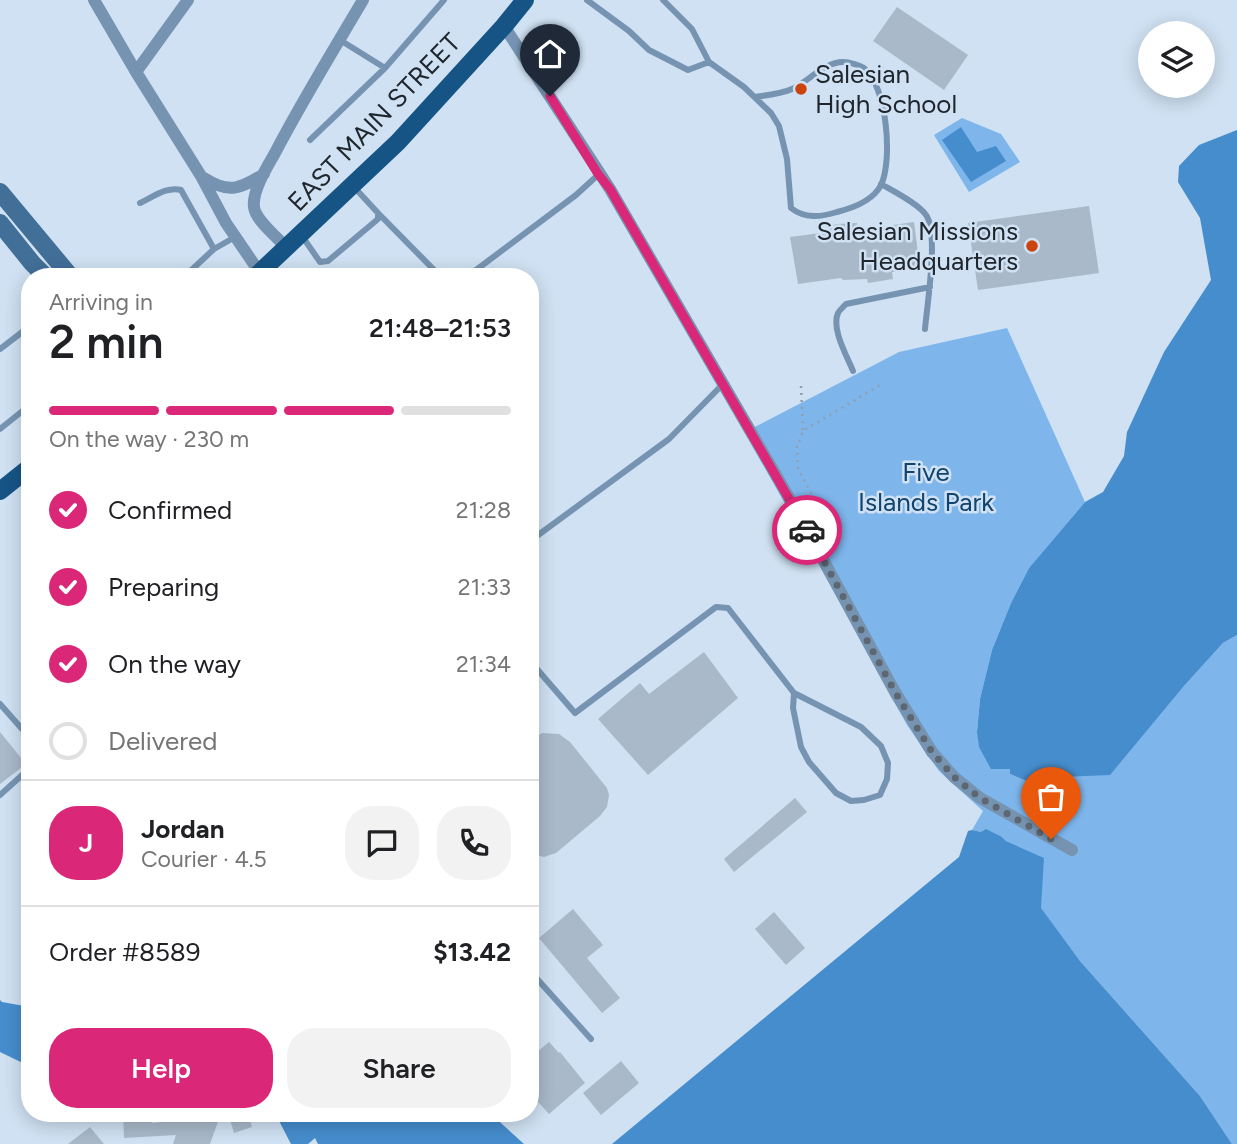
<!DOCTYPE html>
<html lang="en">
<head>
<meta charset="utf-8">
<style>
	body { margin:0; font-family:Figtree,sans-serif; background:#f2f2f2; color:#202124; height:100vh; display:flex; flex-direction:column; font-size:26px; white-space:nowrap }
	* { box-sizing:border-box; margin:0 }
	p { font-size:23px; color:#757577 }
	.icon { flex:none; width:38px; height:38px; fill:none; stroke:currentColor; stroke-width:2; stroke-linecap:round; stroke-linejoin:round }
	.map { position:relative; flex:1; overflow:hidden }
	.drawer { position:absolute; left:21px; top:268px; width:518px; height:854px; display:flex; flex-direction:column; background:#fff; border-radius:28px; box-shadow:0 4px 18px #0003 }
	.drawer>* { flex:none }
	.buttons { position:absolute; left:1138px; top:21px; display:grid; gap:14px }
	.buttons a { display:grid; place-items:center; width:77px; height:77px; border-radius:50%; background:#fff; box-shadow:0 4px 18px #0003; font-size:35px }
	.pin { position:absolute; display:grid; place-items:center; width:60px; height:60px; color:#fff; margin:-72px -30px; border-radius:50% 50% 50% 0; rotate:-45deg; box-shadow:0 0 7px #0007 }
	.pin .icon { rotate:45deg }
	.courier { position:absolute; display:grid; place-items:center; width:70px; height:70px; margin:-35px; border:5px solid #db2777; border-radius:50%; background:#fff; color:#222; box-shadow:0 2px 9px #0007 }
	.head em { font-style:normal; font-weight:600 }
	.head div { display:flex; flex-direction:column-reverse }
	.head { display:flex; align-items:center; justify-content:space-between; height:119px; padding:0 28px }
	h1 { font-size:46px; font-weight:600; line-height:52px }
	.bar { display:grid; grid-template-columns:repeat(4,1fr); gap:10px 7px; align-content:center; height:84px; padding:0 28px }
	.bar i { height:9px; border-radius:5px; background:#e0e0e0 }
	.bar .current { background:#db2777 }
	.bar p { grid-column:span 4 }
	.line { display:flex; align-items:center; gap:18px; padding:0 28px; border-top:2px solid #e0e0e0 }
	.line div { flex:1 }
	.round { display:grid; place-items:center; flex:none; width:74px; height:74px; border-radius:28px; background:#f2f2f2 }
	ol { padding:0 28px; list-style:none }
	li { display:flex; align-items:center; gap:21px; height:77px }
	li p { margin-inline-start:auto }
	li .icon { padding:7px; border-radius:50%; background:#db2777; color:#fff; stroke-width:4 }
	li:last-child { color:#757577 }
	li i { width:38px; height:38px; border:4px solid #e0e0e0; border-radius:50% }
	.button { display:flex; gap:14px; margin-top:auto; padding:14px 28px }
	.button a { flex:1; height:80px; border-radius:28px; background:#db2777; color:#fff; font-size:28px; font-weight:600; line-height:80px; text-align:center }
	.button a+a { background:#f2f2f2; color:#202124 }
	.map>svg:first-child { display:block }
</style>
</head>
<body>
<div class="map">
<svg width="1237" height="1144" viewBox="0 0 1237 1144">
	<rect width="100%" height="100%" fill="#cfe1f2"/>
	<path fill="#7eb6ec" d="M 962,118 L 1001,134 L 1020,162 L 969,192 L 934,135 Z
		M 1007,328 L 1085,502 L 1029,568 L 1011,603 L 992,650 L 980,699 L 977,732 L 1010,769 L 1010,774 L 1031,783 L 1036,778 L 1110,774 L 1184,686 L 1223,643 L 1237,635 L 1237,1144 L 1232,1144 L 1200,1096 L 1080,961 L 1040,908 L 1043,858 L 1006,841 L 1002,837 L 972,830 L 983,811 L 939,771 L 907,725 L 839,601 L 745,432 L 899,352 Z"/>
	<path fill="#468dcd" d="M 961,127 L 977,152 L 996,146 L 1006,161 L 971,182 L 942,140 Z
		M 1237,130 L 1237,635 L 1223,643 L 1184,686 L 1110,775 L 1037,778 L 1031,783 L 1010,774 L 1010,769 L 991,769 L 979,747 L 977,732 L 980,699 L 992,650 L 1011,603 L 1029,568 L 1085,502 L 1103,492 L 1124,456 L 1127,432 L 1164,352 L 1211,280 L 1200,218 L 1178,182 L 1179,166 L 1199,145 Z
		M 986,829 L 1002,837 L 1006,841 L 1044,858 L 1041,908 L 1080,961 L 1200,1096 L 1232,1144 L 612,1144 L 959,857 L 968,831 L 972,830 L 981,832 Z
		M 0,1000 L 2,1002 L 30,1007 L 30,1068 L 29,1066 L 0,1052 Z
		M 271,1113 L 490,1113 L 524,1144 L 318,1144 L 315,1138 L 308,1144 L 291,1144 L 277,1117 Z"/>
	<path fill="#a9b9ca" d="M 897,7 L 968,55 L 944,90 L 873,41 Z
		M 1089,206 L 1099,273 L 978,290 L 968,223 Z
		M 914,222 L 920,268 L 892,272 L 893,279 L 868,283 L 867,279 L 843,280 L 841,278 L 798,284 L 790,237 L 828,232 L 827,226 L 838,224 L 857,223 L 858,230 Z
		M 704,652 L 738,698 L 648,775 L 598,719 L 640,683 L 649,694 Z
		M 0,732 L 26,764 L 0,784 Z
		M 542,733 L 559,734 L 570,742 L 607,788 L 609,795 L 607,807 L 600,816 L 556,853 L 544,857 L 530,853 L 530,741 Z
		M 795,798 L 807,812 L 734,872 L 724,859 Z
		M 573,909 L 603,945 L 587,958 L 620,998 L 602,1013 L 539,938 Z
		M 774,912 L 805,948 L 786,965 L 755,929 Z
		M 549,1042 L 559,1053 L 560,1052 L 585,1083 L 549,1114 L 530,1093 L 530,1058 Z
		M 621,1061 L 639,1083 L 601,1115 L 583,1093 Z
		M 123,1113 L 142,1113 L 142,1116 L 152,1115 L 152,1123 L 171,1121 L 174,1113 L 179,1113 L 196,1119 L 198,1113 L 201,1113 L 219,1119 L 210,1144 L 173,1144 L 176,1135 L 124,1138 Z
		M 238,1113 L 248,1113 L 252,1127 L 234,1133 L 229,1116 Z
		M 90,1127 L 104,1144 L 68,1144 Z"/>
	<g fill="none" stroke-linecap="round" stroke-linejoin="round">
		<path stroke="#919fad" stroke-width="2.5" stroke-dasharray="2 5" stroke-linecap="butt" d="M 801,386 L 803,431
			M 818,506 L 798,469 L 797,447 L 803,431 L 880,385"/>
		<path stroke="#7694b1" stroke-width="6" d="M 587,0 L 629,31 L 649,50 L 688,70 L 709,62
			M 663,0 L 692,29 L 709,62 L 744,87 L 771,113 L 779,126 L 787,159 L 791,208 C 805,219 821,217 837,212 C 853,208 873,201 881,185 C 893,160 887,86 864,68 C 859,65 849,62 843,62 C 824,62 808,82 792,89 C 781,94 767,95 755,97
			M 385,68 L 444,0
			M 310,140 L 385,68 L 340,40
			M 881,184 C 893,191 919,204 926,215 C 939,233 927,305 925,329
			M 140,203 C 153,197 167,186 181,190 L 214,249
			M 378,213 L 440,276
			M 302,236 L 320,262 L 328,261 L 378,219 L 378,213 L 354,187
			M 185,276 L 214,249 L 235,237
			M 468,276 L 576,195 L 599,174
			M 0,349 L 30,326
			M 853,371 C 847,356 831,329 838,313 C 839,311 844,306 846,304 L 930,287
			M 0,429 L 30,405
			M 530,541 L 669,439 L 723,384
			M 530,661 L 575,713 L 716,607 L 728,608 L 794,693 L 861,727 L 881,746 L 888,763 L 887,779 L 880,795 L 864,800 L 851,801 L 836,793 L 809,762 L 801,747 L 793,708 L 794,693
			M 0,704 L 30,738
			M 0,795 L 30,768
			M 530,971 L 591,1039"/>
		<path stroke="#7694b1" stroke-width="12" d="M 94,0 L 136,72 L 201,176 L 226,223 L 260,273
			M 504,26 L 610,189 L 795,508 L 895,692 L 932,752 L 954,777 L 980,798 L 1072,850
			M 136,72 L 188,0
			M 204,178 C 229,194 240,189 264,174
			M 287,248 C 278,238 255,220 254,207 C 252,191 267,167 275,153 C 302,101 333,51 363,0"/>
		<path stroke="#426f98" stroke-width="18" d="M 0,192 L 70,276
			M 0,223 L 32,263 L 45,276"/>
		<path stroke="#165486" stroke-width="18" d="M 256,276 L 398,142 L 504,26 L 525,0
			M 0,491 L 30,467"/>
	</g>
	<g fill="none" stroke-linecap="round" stroke-linejoin="round">
		<path stroke="#5d6772" stroke-width="7" stroke-dasharray="0 12.6" d="M 807,530 L 895,692 L 932,752 L 954,777 L 980,798 L 1051,839"/>
		<path stroke="#db2777" stroke-width="9" d="M 550,96 L 598,174 L 610,189 L 807,530"/>
	</g>
	<g fill="#cb440d" stroke="#cfe1f2" stroke-width="2.5">
		<circle cx="801" cy="89" r="7"/>
		<circle cx="1032" cy="246" r="7"/>
	</g>
	<g text-anchor="middle" dominant-baseline="central" stroke-width="5" stroke-linejoin="round" paint-order="stroke">
		<g font-size="26" fill="#20262d" stroke="#cfe1f2" text-anchor="start">
			<text x="815" y="74">Salesian<tspan x="815" dy="30">High School</tspan></text>
			<text x="1018" y="231" text-anchor="end">Salesian Missions<tspan x="1018" dy="30">Headquarters</tspan></text>
		</g>
		<g font-size="26" fill="#20262d" stroke="#cfe1f2">
			<text transform="translate(374 122) rotate(-46)">EAST MAIN STREET</text>
		</g>
		<g font-size="26" fill="#10446f" stroke="#cfe1f2">
			<text x="926" y="472">Five<tspan x="926" dy="30">Islands Park</tspan></text>
		</g>
	</g>
</svg>
<div class="buttons">
<a><svg class="icon" aria-label="layers" viewBox="0 0 24 24"><path d="M12 4l9 5-9 5-9-5zM3 14l9 5 9-5"/></svg></a>
</div>
<div class="pin" style="left:1051px;top:839px;background:#ea580c"><svg class="icon" aria-label="bag" viewBox="0 0 24 24"><path d="M5 8h14l-1 12H6zM9 8a3 3 0 0 1 6 0"/></svg></div>
<div class="pin" style="left:550px;top:96px;background:#1f2937"><svg class="icon" aria-label="home" viewBox="0 0 24 24"><path d="M3 11l9-7 9 7M6 9v11h12V9"/></svg></div>
<div class="courier" style="left:807px;top:530px"><svg class="icon" aria-label="car" viewBox="0 0 24 24"><path d="M5 17H2v-5l4-1 3-4h7l3 4 3 1v5h-3M9 17h6M6 11h13"/><circle cx="7" cy="17" r="2"/><circle cx="17" cy="17" r="2"/></svg></div>
<section class="drawer">
<div class="head"><div><h1>2 min</h1><p>Arriving in</p></div><em>21:48–21:53</em></div>
<div class="bar"><i class="current"></i><i class="current"></i><i class="current"></i><i></i><p>On the way · 230 m</p></div>
<ol>
<li><svg class="icon" aria-label="check" viewBox="0 0 24 24"><path d="M5 12l5 5 9-10"/></svg>Confirmed<p>21:28</p></li>
<li><svg class="icon" aria-label="check" viewBox="0 0 24 24"><path d="M5 12l5 5 9-10"/></svg>Preparing<p>21:33</p></li>
<li><svg class="icon" aria-label="check" viewBox="0 0 24 24"><path d="M5 12l5 5 9-10"/></svg>On the way<p>21:34</p></li>
<li><i></i>Delivered</li>
</ol>
<div class="line" style="height:126px"><b class="round" style="background:#db2777;color:#fff">J</b><div><b>Jordan</b><p>Courier · 4.5</p></div><a class="round"><svg class="icon" aria-label="chat" viewBox="0 0 24 24"><path d="M4 5h16v11H9l-5 4z"/></svg></a><a class="round"><svg class="icon" aria-label="phone" viewBox="0 0 24 24"><path d="M5 4h4l2 5-3 2q2 4 5 5l2-3 5 2v4C11 20 4 13 5 4z"/></svg></a></div>
<div class="line" style="height:91px"><div>Order #8589</div><b>$13.42</b></div>
<div class="button"><a>Help</a><a>Share</a></div>
</section>
</div>
</body>
</html>
